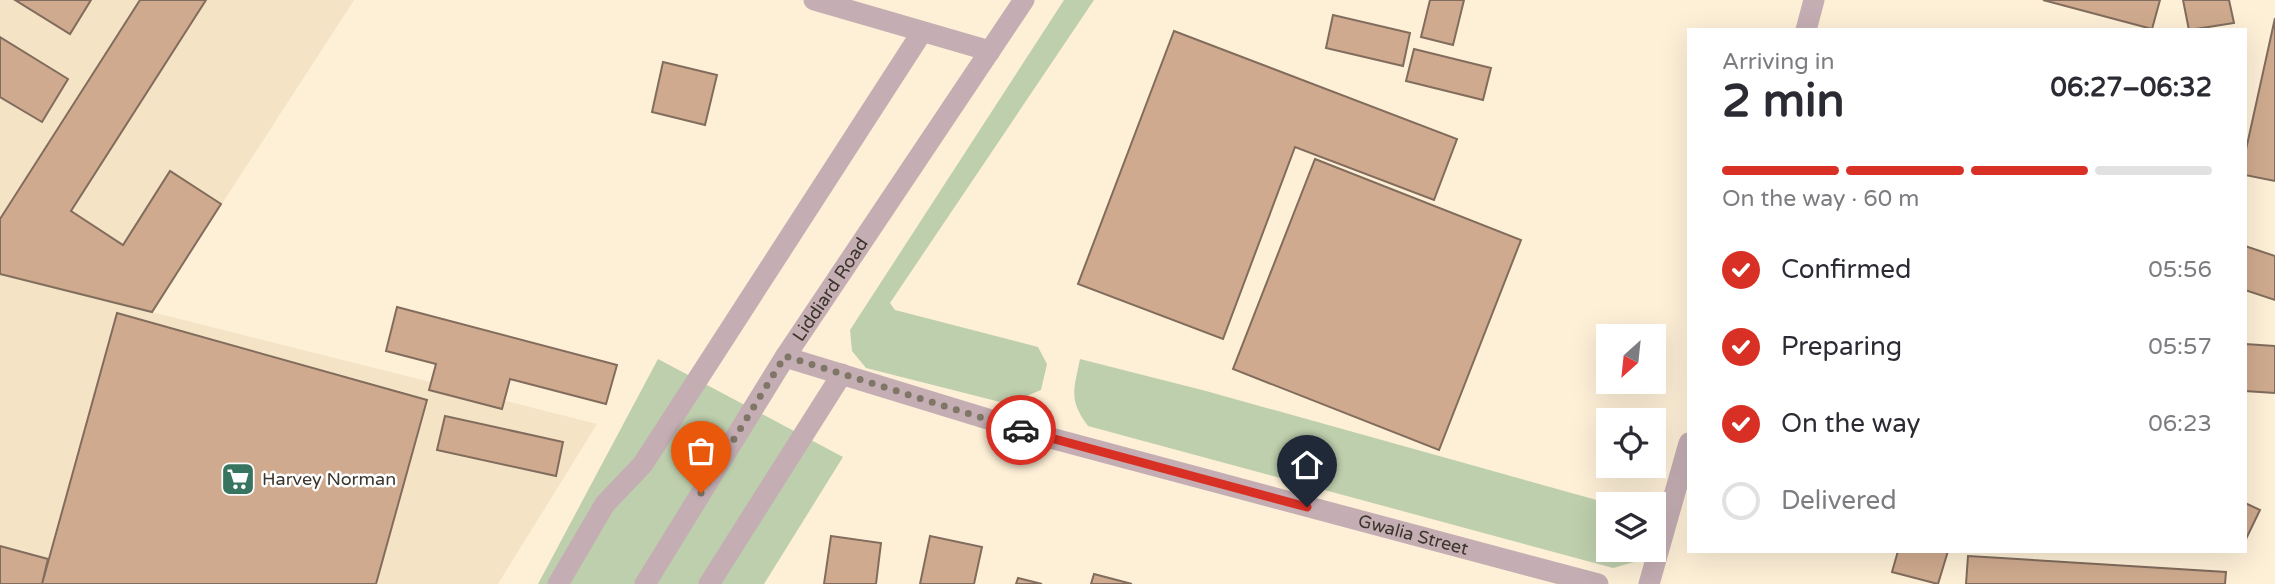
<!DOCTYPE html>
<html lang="en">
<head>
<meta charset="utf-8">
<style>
	body { margin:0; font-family:"Varela Round",sans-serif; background:#f2f2f3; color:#2b2b33; height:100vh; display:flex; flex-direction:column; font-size:26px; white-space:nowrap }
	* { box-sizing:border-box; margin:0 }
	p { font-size:23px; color:#7c7c81 }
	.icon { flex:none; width:38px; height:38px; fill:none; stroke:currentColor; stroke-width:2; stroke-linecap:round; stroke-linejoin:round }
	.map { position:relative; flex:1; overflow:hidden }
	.sheet { position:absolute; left:1687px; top:28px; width:560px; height:525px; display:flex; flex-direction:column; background:#fff; border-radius:0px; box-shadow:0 7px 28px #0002 }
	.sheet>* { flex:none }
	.needle { width:46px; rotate:207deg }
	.fabs { position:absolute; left:1596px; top:324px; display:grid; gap:14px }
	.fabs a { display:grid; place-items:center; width:70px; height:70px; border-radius:0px; background:#fff; box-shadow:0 7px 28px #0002; font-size:35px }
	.pin { position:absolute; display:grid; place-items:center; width:60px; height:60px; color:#fff; margin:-72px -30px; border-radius:50% 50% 50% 0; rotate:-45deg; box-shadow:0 0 7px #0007 }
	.pin .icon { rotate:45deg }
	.courier { position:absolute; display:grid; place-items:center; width:70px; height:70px; margin:-35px; border:5px solid #d93025; border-radius:50%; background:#fff; color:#222; box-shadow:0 2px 9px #0007 }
	.summary em { font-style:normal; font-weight:700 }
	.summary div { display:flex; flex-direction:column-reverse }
	.summary { display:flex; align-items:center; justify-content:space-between; height:119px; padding:0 35px }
	h1 { font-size:46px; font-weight:700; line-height:52px }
	.bar { display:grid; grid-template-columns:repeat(4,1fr); gap:10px 7px; align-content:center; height:84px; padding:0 35px }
	.bar i { height:9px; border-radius:5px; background:#e1e1e2 }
	.bar .on { background:#d93025 }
	.bar p { grid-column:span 4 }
	ol { padding:0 35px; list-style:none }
	li { display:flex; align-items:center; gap:21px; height:77px }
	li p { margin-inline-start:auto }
	li .icon { padding:7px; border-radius:50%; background:#d93025; color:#fff; stroke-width:4 }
	li:last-child { color:#7c7c81 }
	li i { width:38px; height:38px; border:4px solid #e1e1e2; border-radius:50% }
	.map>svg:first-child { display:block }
</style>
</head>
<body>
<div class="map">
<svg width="2275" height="584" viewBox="0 0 2275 584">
	<rect width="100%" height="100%" fill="#fef0d7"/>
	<path fill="#f4e3c4" d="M 0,0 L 354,0 L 152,312 L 597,424 L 498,584 L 0,584 Z"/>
	<path fill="#becfad" d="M 1064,0 L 1094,0 L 890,303 L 895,310 L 1038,347 L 1047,364 L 1041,390 L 1008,404 L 866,368 L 852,351 L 850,330 Z
		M 658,359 L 843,457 L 764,584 L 538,584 Z
		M 1080,359 L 1206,391 L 1611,504 L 1608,504 L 1608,550 L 1647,550 L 1634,562 L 1613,568 L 1088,426 C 1068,399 1074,390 1080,359 Z"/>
	<path fill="#cfaa8e" stroke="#816c5d" stroke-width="2" d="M 15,0 L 91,0 L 70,34 Z
		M 140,0 L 206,0 L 71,211 L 123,245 L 170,171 L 221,204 L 152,312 L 0,274 L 0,219 Z
		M 1430,0 L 1464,0 L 1453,45 L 1421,37 Z
		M 2043,0 L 2160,0 L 2152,29 Z
		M 2183,0 L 2229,0 L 2234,23 L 2189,30 Z
		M 1333,15 L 1410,33 L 1403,66 L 1326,48 Z
		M 2275,18 L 2275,181 L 2245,175 L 2245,154 Z
		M 1174,31 L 1457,139 L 1434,200 L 1295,147 L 1223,339 L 1078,284 Z
		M 0,37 L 68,79 L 42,122 L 0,97 Z
		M 1414,49 L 1491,68 L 1483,100 L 1406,81 Z
		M 663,62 L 717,75 L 705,125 L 652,112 Z
		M 1315,159 L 1521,240 L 1439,450 L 1233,369 Z
		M 2245,246 L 2275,256 L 2275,300 L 2245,290 Z
		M 397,307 L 617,365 L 606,404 L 510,379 L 502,409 L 429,390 L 436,364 L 386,351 Z
		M 117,313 L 427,400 L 376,584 L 42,584 Z
		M 2245,344 L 2275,346 L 2275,393 L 2245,391 Z
		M 445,416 L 563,442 L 556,476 L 437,450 Z
		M 2245,503 L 2260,510 L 2245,541 Z
		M 831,536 L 881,543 L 876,584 L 824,584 Z
		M 930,536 L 982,547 L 974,584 L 920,584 Z
		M 0,546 L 48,559 L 42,584 L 0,584 Z
		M 1898,551 L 1948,551 L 1938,584 L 1892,572 Z
		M 1968,556 L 2226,572 L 2225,584 L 1966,584 Z
		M 1094,574 L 1132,584 L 1091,584 Z
		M 1018,578 L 1042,584 L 1016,584 Z"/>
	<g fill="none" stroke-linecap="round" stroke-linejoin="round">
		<g stroke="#c4aeb3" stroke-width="21">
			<path d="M 814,0 L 990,51"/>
			<path d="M 1806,30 L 1814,0"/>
			<path id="s1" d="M 785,357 L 1043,436 L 1598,584"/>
			<path d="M 558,584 L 605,504 L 643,464 L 922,32"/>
			<path id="s2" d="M 645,584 L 785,357 L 1024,0"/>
			<path d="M 709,584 L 842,374"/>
			<path d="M 1649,584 L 1689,443"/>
		</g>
	</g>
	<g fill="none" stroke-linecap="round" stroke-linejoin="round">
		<path stroke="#7f7668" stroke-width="7" stroke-dasharray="0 12.6" d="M 701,493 L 785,356 L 1021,430"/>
		<path stroke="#d93025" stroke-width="9" d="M 1021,430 L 1307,507"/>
	</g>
	<defs>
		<g id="supermarket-square" transform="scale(1.75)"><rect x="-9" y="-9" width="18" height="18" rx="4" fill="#377561" stroke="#fff"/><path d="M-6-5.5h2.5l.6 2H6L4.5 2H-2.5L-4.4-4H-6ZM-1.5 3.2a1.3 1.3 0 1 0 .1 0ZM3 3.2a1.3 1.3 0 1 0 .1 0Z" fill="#fff"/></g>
	</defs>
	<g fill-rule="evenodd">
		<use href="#supermarket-square" x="238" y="479"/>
	</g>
	<g text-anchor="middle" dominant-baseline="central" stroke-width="5" stroke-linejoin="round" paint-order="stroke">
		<g font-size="18" fill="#3b352c" stroke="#fff">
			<text stroke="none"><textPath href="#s2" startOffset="348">Liddiard Road</textPath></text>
			<text stroke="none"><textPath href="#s1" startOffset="653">Gwalia Street</textPath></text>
		</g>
		<g font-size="18" fill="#3b352c" stroke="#fff" text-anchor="start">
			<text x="262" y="479">Harvey Norman</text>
		</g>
	</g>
</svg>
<div class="fabs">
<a><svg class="needle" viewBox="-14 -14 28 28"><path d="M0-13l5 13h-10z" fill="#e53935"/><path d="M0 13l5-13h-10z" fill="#7c7c81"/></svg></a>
<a><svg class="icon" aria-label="locate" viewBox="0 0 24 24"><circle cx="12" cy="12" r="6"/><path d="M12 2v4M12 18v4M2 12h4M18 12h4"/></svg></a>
<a><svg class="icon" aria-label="layers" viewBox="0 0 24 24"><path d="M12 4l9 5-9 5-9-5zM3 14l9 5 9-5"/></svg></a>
</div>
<div class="pin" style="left:701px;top:493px;background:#ea580c"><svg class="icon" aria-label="bag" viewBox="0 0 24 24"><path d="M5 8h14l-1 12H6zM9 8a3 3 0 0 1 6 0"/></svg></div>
<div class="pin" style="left:1307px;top:507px;background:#1f2937"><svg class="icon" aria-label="home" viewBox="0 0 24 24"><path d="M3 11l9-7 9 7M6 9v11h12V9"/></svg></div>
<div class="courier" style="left:1021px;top:430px"><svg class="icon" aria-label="car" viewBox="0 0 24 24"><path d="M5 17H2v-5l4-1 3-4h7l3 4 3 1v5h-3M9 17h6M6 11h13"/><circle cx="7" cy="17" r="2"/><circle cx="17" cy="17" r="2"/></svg></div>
<section class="sheet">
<div class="summary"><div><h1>2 min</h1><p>Arriving in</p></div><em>06:27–06:32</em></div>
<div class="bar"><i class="on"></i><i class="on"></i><i class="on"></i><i></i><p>On the way · 60 m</p></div>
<ol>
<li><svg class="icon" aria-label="check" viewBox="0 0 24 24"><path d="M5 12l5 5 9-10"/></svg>Confirmed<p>05:56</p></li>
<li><svg class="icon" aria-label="check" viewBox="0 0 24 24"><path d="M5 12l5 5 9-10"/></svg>Preparing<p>05:57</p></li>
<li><svg class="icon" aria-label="check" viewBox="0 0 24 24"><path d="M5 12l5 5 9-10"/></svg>On the way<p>06:23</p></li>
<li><i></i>Delivered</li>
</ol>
</section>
</div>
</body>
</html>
